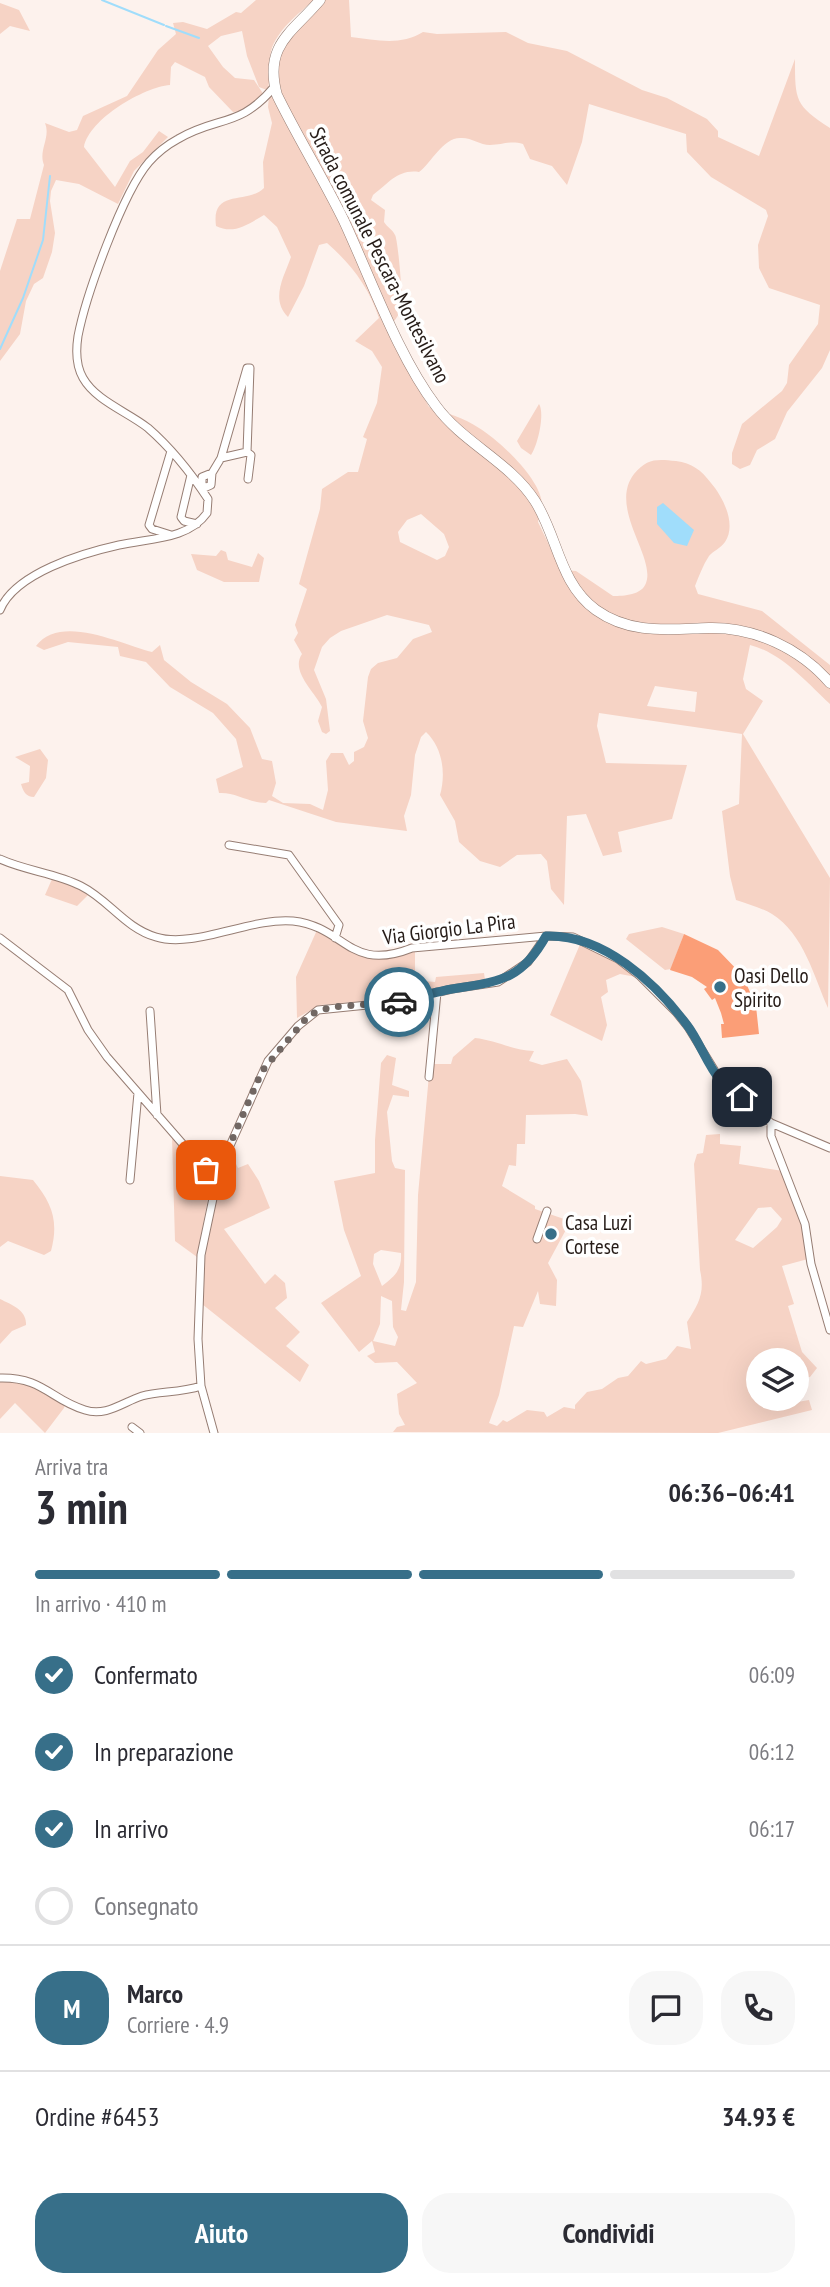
<!DOCTYPE html>
<html lang="it">
<head>
<meta charset="utf-8">
<style>
	body { margin:0; font-family:"PT Sans Narrow",sans-serif; background:#f7f7f7; color:#2b2b33; height:100vh; display:flex; flex-direction:column; font-size:26px; white-space:nowrap }
	* { box-sizing:border-box; margin:0 }
	p { font-size:23px; color:#7c7c81 }
	.icon { flex:none; width:38px; height:38px; fill:none; stroke:currentColor; stroke-width:2; stroke-linecap:round; stroke-linejoin:round }
	.map { position:relative; height:1433px; overflow:hidden }
	.sheet { display:flex; flex-direction:column; background:#fff; flex:1 }
	.sheet>* { flex:none }
	.controls { position:absolute; left:746px; top:1348px; display:grid; gap:14px }
	.controls a { display:grid; place-items:center; width:63px; height:63px; border-radius:50%; background:#fff; box-shadow:0 7px 28px #0002; font-size:35px }
	.pin { position:absolute; display:grid; place-items:center; width:60px; height:60px; color:#fff; margin:-30px; border-radius:14px; box-shadow:0 4px 10px #0006 }
	.courier { position:absolute; display:grid; place-items:center; width:70px; height:70px; margin:-35px; border:5px solid #376f89; border-radius:50%; background:#fff; color:#222; box-shadow:0 2px 9px #0007 }
	.head em { font-style:normal; font-weight:800 }
	.head div { display:flex; flex-direction:column-reverse }
	.head { display:flex; align-items:center; justify-content:space-between; height:119px; padding:0 35px }
	h1 { font-size:46px; font-weight:800; line-height:52px }
	.bar { display:grid; grid-template-columns:repeat(4,1fr); gap:10px 7px; align-content:center; height:84px; padding:0 35px }
	.bar i { height:9px; border-radius:5px; background:#e1e1e2 }
	.bar .selected { background:#376f89 }
	.bar p { grid-column:span 4 }
	.line { display:flex; align-items:center; gap:18px; padding:0 35px; border-top:2px solid #e1e1e2 }
	.line div { flex:1 }
	.round { display:grid; place-items:center; flex:none; width:74px; height:74px; border-radius:28px; background:#f7f7f7 }
	ol { padding:0 35px; list-style:none }
	li { display:flex; align-items:center; gap:21px; height:77px }
	li p { margin-inline-start:auto }
	li .icon { padding:7px; border-radius:50%; background:#376f89; color:#fff; stroke-width:4 }
	li:last-child { color:#7c7c81 }
	li i { width:38px; height:38px; border:4px solid #e1e1e2; border-radius:50% }
	.cta { display:flex; gap:14px; margin-top:auto; padding:14px 35px }
	.cta a { flex:1; height:80px; border-radius:28px; background:#376f89; color:#fff; font-size:28px; font-weight:800; line-height:80px; text-align:center }
	.cta a+a { background:#f7f7f7; color:#2b2b33 }
	.map>svg:first-child { display:block }
</style>
</head>
<body>
<div class="map">
<svg width="830" height="1433" viewBox="0 0 830 1433">
	<rect width="100%" height="100%" fill="#fdf2ed"/>
	<path fill="#f6d3c5" fill-rule="evenodd" d="M 256,0 L 314,0 C 298,14 277,30 271,51 C 268,64 272,79 267,90 L 259,87 L 247,56 L 242,31 L 221,36 L 208,46 L 223,67 L 235,78 L 254,80 L 264,95 L 242,111 L 233,112 L 209,87 L 205,77 L 175,62 L 171,67 L 170,85 C 144,87 89,119 84,147 L 115,187 L 130,161 L 143,152 L 159,131 L 168,137 L 134,171 L 118,204 L 79,184 L 56,180 L 51,191 L 50,201 L 55,233 L 52,252 L 43,278 L 34,284 L 26,301 L 20,334 L 0,361 L 0,271 L 17,219 L 30,219 L 44,165 C 38,150 51,138 45,123 L 69,132 L 77,130 L 83,116 L 127,96 L 158,50 L 176,34 L 173,23 L 183,22 L 207,29 L 236,12 L 241,13 Z
		M 324,0 L 349,0 L 351,37 C 376,40 401,46 423,32 L 437,34 L 506,32 L 528,43 L 567,51 L 642,90 L 667,98 L 707,119 L 718,131 L 718,137 L 759,156 L 795,59 C 795,101 795,105 830,128 L 830,350 L 822,368 L 787,412 L 775,439 L 757,450 L 750,465 L 740,469 L 732,464 L 732,453 L 742,424 L 782,391 L 787,383 L 789,365 L 818,324 L 820,305 L 769,288 L 759,268 L 758,245 L 768,216 L 766,210 L 711,177 L 687,152 L 686,134 L 589,104 L 582,142 L 567,185 L 552,166 L 530,159 L 523,144 C 510,140 503,145 490,145 C 480,145 472,138 462,138 C 444,136 432,162 419,172 C 398,169 389,183 373,195 L 371,200 L 385,210 L 384,222 C 387,227 393,230 395,235 C 398,239 403,301 402,307 C 400,316 391,322 389,332 L 429,407 C 447,413 464,418 479,428 C 499,440 543,481 542,506 C 542,511 539,517 538,522 L 561,570 L 576,571 L 613,596 C 624,596 642,595 646,583 C 656,557 608,508 634,474 C 647,458 657,459 676,461 C 692,463 701,470 711,483 C 723,497 737,524 725,542 C 721,548 713,551 709,556 C 703,565 699,576 695,586 L 698,594 L 762,611 L 830,665 L 830,704 C 807,683 782,653 750,645 L 743,679 L 746,689 L 763,701 L 743,734 L 830,878 L 828,1008 C 814,977 804,934 772,914 C 762,908 748,904 736,900 L 730,876 L 722,811 L 739,804 L 742,734 L 599,713 L 597,726 L 606,763 L 687,765 L 672,819 L 618,832 L 622,852 L 603,856 L 586,814 L 567,816 L 564,905 L 551,889 L 547,861 L 541,854 L 517,855 L 500,867 L 480,861 L 459,842 L 455,821 L 440,795 C 446,774 443,748 426,732 L 421,737 L 415,755 L 411,795 L 404,816 L 407,831 L 336,822 L 269,800 L 266,803 C 249,803 236,792 219,793 L 216,779 L 243,767 L 236,739 L 213,713 L 170,687 L 146,662 L 120,656 L 118,647 L 68,642 L 44,650 L 36,646 C 61,613 122,645 152,652 L 160,645 L 164,660 L 191,682 L 227,704 L 250,728 L 262,759 L 272,761 L 276,783 L 272,796 L 283,803 L 310,804 L 323,810 L 328,790 L 326,761 L 331,753 L 343,753 L 349,765 L 354,761 L 354,752 L 364,747 L 368,738 L 363,721 L 368,677 L 371,669 L 378,663 L 397,658 L 413,639 L 432,632 L 429,625 L 387,615 L 341,631 L 330,638 L 322,647 L 314,670 L 326,699 L 330,731 L 326,734 L 322,732 L 318,721 L 322,707 C 315,692 290,671 302,654 L 294,640 L 298,633 L 295,625 L 307,589 L 299,584 L 320,509 L 322,489 L 348,472 L 358,472 L 367,439 L 363,437 L 377,403 L 382,367 L 372,351 L 355,341 L 379,318 C 368,286 352,265 327,243 L 319,245 L 304,286 L 288,317 C 270,299 284,277 291,257 L 277,227 L 264,215 C 248,224 234,235 216,226 C 211,188 247,205 264,188 L 263,162 L 272,123 L 268,107 L 269,96 L 284,44 ZM 421,514 L 444,534 L 449,547 L 445,556 L 437,560 L 400,542 L 398,532 L 407,520 ZM 655,686 L 697,692 L 695,712 L 647,706 Z
		M 0,3 L 19,10 L 30,31 L 10,26 L 0,34 Z
		M 539,404 C 545,413 538,445 531,455 L 521,448 L 517,441 Z
		M 221,550 L 226,552 L 228,560 L 252,567 L 258,553 L 264,558 L 259,582 L 224,582 L 197,570 L 191,554 L 216,556 Z
		M 40,749 L 48,760 L 46,778 L 34,797 C 26,797 23,791 21,784 L 29,782 L 30,766 L 15,757 Z
		M 52,879 L 67,882 L 89,894 L 77,906 L 45,895 Z
		M 662,927 L 684,934 L 671,969 L 665,970 L 626,939 L 629,934 Z
		M 317,930 C 355,951 371,968 415,950 L 415,980 L 435,982 L 436,977 L 484,973 L 485,980 L 396,998 L 320,1005 L 297,1018 L 296,977 Z
		M 581,942 L 609,956 L 636,977 L 620,974 L 606,980 L 608,992 L 601,997 L 607,1025 L 602,1041 L 550,1015 Z
		M 475,1038 C 495,1040 512,1050 534,1051 L 529,1061 L 542,1065 L 567,1059 L 581,1081 L 588,1116 L 575,1114 L 526,1115 L 525,1144 L 517,1144 L 516,1166 L 509,1165 L 502,1186 L 535,1206 L 535,1209 L 564,1219 L 569,1224 L 548,1263 L 557,1280 L 556,1306 L 540,1304 L 538,1291 L 523,1327 L 514,1326 L 499,1395 L 489,1423 L 497,1426 L 503,1420 L 507,1422 L 527,1410 L 544,1412 L 547,1417 L 564,1407 L 575,1409 L 575,1405 L 587,1392 L 602,1389 L 618,1378 L 628,1376 L 641,1361 L 646,1364 L 666,1359 L 677,1346 L 691,1349 L 687,1322 C 699,1303 705,1293 700,1270 L 694,1164 L 697,1154 L 703,1153 L 706,1135 L 720,1134 L 720,1144 L 741,1146 L 739,1164 L 783,1171 L 800,1219 L 808,1259 L 782,1266 L 794,1304 L 788,1306 L 802,1352 L 817,1368 L 810,1377 L 796,1378 L 796,1360 L 758,1360 L 756,1397 L 769,1407 L 809,1400 L 812,1410 L 718,1433 L 393,1432 L 397,1427 L 405,1425 L 399,1414 L 397,1394 L 417,1383 L 397,1362 L 375,1363 L 367,1356 L 375,1352 L 372,1341 L 359,1352 L 321,1303 L 361,1276 L 344,1230 L 334,1181 L 375,1173 L 375,1140 L 381,1063 L 387,1055 L 396,1058 L 392,1085 L 409,1091 L 409,1097 L 393,1095 L 387,1112 L 392,1161 L 395,1168 L 405,1170 L 404,1282 L 401,1310 L 406,1311 L 416,1282 L 418,1195 L 430,1064 L 451,1064 L 453,1057 ZM 771,1207 L 782,1219 L 777,1227 L 753,1248 L 735,1240 L 758,1208 ZM 381,1250 L 401,1253 C 402,1270 395,1276 382,1286 L 373,1264 L 374,1254 ZM 381,1296 L 392,1301 L 393,1327 L 398,1337 L 395,1346 L 373,1341 L 380,1324 Z
		M 172,1137 L 208,1179 L 210,1187 L 197,1257 L 175,1241 Z
		M 229,1150 L 238,1168 L 248,1164 L 259,1181 L 270,1208 L 224,1229 L 265,1284 L 275,1274 L 285,1283 L 287,1298 L 275,1308 L 300,1332 L 286,1346 L 309,1365 L 300,1382 L 202,1304 C 204,1251 210,1201 229,1150 Z
		M 0,1176 L 33,1180 C 52,1203 59,1221 51,1251 L 44,1255 L 8,1241 L 0,1247 Z
		M 0,1299 C 12,1305 27,1310 26,1325 L 12,1331 L 0,1344 Z
		M 0,1380 L 24,1382 L 66,1402 L 64,1408 L 45,1433 L 15,1403 L 0,1419 Z"/>
	<path fill="#a0ddfb" d="M 663,503 L 694,530 L 687,546 L 674,543 L 657,524 L 657,507 Z"/>
	<g fill="none" stroke-linecap="round" stroke-linejoin="round">
		<path stroke="#a0ddfb" stroke-width="2" d="M 102,0 L 164,25
			M 166,26 L 199,38
			M 0,349 L 23,298 L 43,240 L 50,176"/>
	</g>
	<path fill="#fb9e77" d="M 684,934 L 718,950 L 743,976 L 756,1006 L 759,1034 L 722,1038 L 721,1024 L 724,1024 L 721,1013 L 715,998 L 712,1000 L 704,989 L 707,987 L 692,977 L 670,970 Z"/>
	<g fill="none" stroke-linecap="round" stroke-linejoin="round">
		<g stroke="#967d73" stroke-width="9">
			<path id="street" d="M 247,452 L 251,455 L 248,479
				M 212,473 L 202,477 L 202,489 L 211,485 L 212,473 L 221,458 L 247,368 L 250,368 L 247,452 L 221,458
				M 191,475 L 181,517 L 184,521 L 197,524
				M 171,535 L 152,529 L 149,525 L 171,451
				M 0,610 C 15,573 83,553 119,545 C 149,538 188,540 207,513 L 208,499 C 191,473 171,448 148,428 C 128,412 96,401 83,378 C 76,366 76,349 78,336 C 86,295 123,192 149,162 C 157,153 167,145 178,139 C 219,115 239,129 275,86
				M 229,845 L 289,855 L 339,925 L 335,938
				M 0,859 C 26,871 56,873 81,886 C 109,900 125,928 156,937 C 194,949 252,917 293,921 C 346,927 349,973 412,948 L 546,936 L 573,937 L 618,959 L 640,976 L 676,1012 L 688,1027 L 721,1081 L 771,1123 L 830,1148
				M 0,938 L 68,990 L 88,1030 L 107,1057 L 215,1181
				M 150,1011 L 157,1115
				M 429,1077 L 437,992
				M 771,1123 L 771,1136 L 805,1224 L 811,1264 L 830,1330
				M 130,1180 L 138,1093
				M 537,1239 L 547,1211
				M 0,1378 C 43,1377 51,1400 85,1410 C 106,1417 123,1402 142,1396 C 160,1391 180,1393 201,1386
				M 132,1427 L 140,1433
				M 214,1433 L 201,1386 L 198,1339 L 201,1255 L 219,1170 L 268,1061 L 298,1026 L 318,1010 L 397,1002 L 452,989 L 498,982 L 528,962 L 546,936"/>
		</g>
		<g stroke="#967d73" stroke-width="11">
			<path id="secondary" d="M 320,0 C 293,32 263,45 277,95 C 298,138 323,178 344,221 C 371,279 398,356 436,406 C 463,443 510,462 535,501 C 558,537 559,583 596,610 C 631,635 669,629 709,628 C 754,627 800,648 830,683"/>
		</g>
		<use href="#street" stroke="#fff" stroke-width="7"/>
		<use href="#secondary" stroke="#fff" stroke-width="10"/>
	</g>
	<g fill="none" stroke-linecap="round" stroke-linejoin="round">
		<path stroke="#716763" stroke-width="7" stroke-dasharray="0 12.6" d="M 206,1170 L 208,1173 L 219,1170 L 262,1071 L 309,1015 L 331,1007 L 399,1002"/>
		<path stroke="#376f89" stroke-width="9" d="M 399,1002 C 417,997 435,992 452,989 C 499,981 521,981 546,936 C 603,934 655,982 687,1025 C 700,1042 707,1065 721,1081 C 726,1087 735,1092 742,1097"/>
	</g>
	<g fill="#376f89" stroke="#fff" stroke-width="2.5">
		<circle cx="720" cy="987" r="7"/>
		<circle cx="551" cy="1234" r="7"/>
	</g>
	<g text-anchor="middle" dominant-baseline="central" stroke-width="7" stroke-linejoin="round" paint-order="stroke">
		<g font-size="21" fill="#261c18" stroke="#fff">
			<text transform="translate(380 255) rotate(63)">Strada comunale Pescara-Montesilvano</text>
			<text transform="translate(449 929) rotate(-7)">Via Giorgio La Pira</text>
		</g>
		<g font-size="21" fill="#261c18" stroke="#fff" text-anchor="start">
			<text x="734" y="975">Oasi Dello<tspan x="734" dy="24">Spirito</tspan></text>
			<text x="565" y="1222">Casa Luzi<tspan x="565" dy="24">Cortese</tspan></text>
		</g>
	</g>
</svg>
<div class="controls">
<a><svg class="icon" aria-label="layers" viewBox="0 0 24 24"><path d="M12 4l9 5-9 5-9-5zM3 14l9 5 9-5"/></svg></a>
</div>
<div class="pin" style="left:206px;top:1170px;background:#ea580c"><svg class="icon" aria-label="bag" viewBox="0 0 24 24"><path d="M5 8h14l-1 12H6zM9 8a3 3 0 0 1 6 0"/></svg></div>
<div class="pin" style="left:742px;top:1097px;background:#1f2937"><svg class="icon" aria-label="home" viewBox="0 0 24 24"><path d="M3 11l9-7 9 7M6 9v11h12V9"/></svg></div>
<div class="courier" style="left:399px;top:1002px"><svg class="icon" aria-label="car" viewBox="0 0 24 24"><path d="M5 17H2v-5l4-1 3-4h7l3 4 3 1v5h-3M9 17h6M6 11h13"/><circle cx="7" cy="17" r="2"/><circle cx="17" cy="17" r="2"/></svg></div>
</div>
<section class="sheet">
<div class="head"><div><h1>3 min</h1><p>Arriva tra</p></div><em>06:36–06:41</em></div>
<div class="bar"><i class="selected"></i><i class="selected"></i><i class="selected"></i><i></i><p>In arrivo · 410 m</p></div>
<ol>
<li><svg class="icon" aria-label="check" viewBox="0 0 24 24"><path d="M5 12l5 5 9-10"/></svg>Confermato<p>06:09</p></li>
<li><svg class="icon" aria-label="check" viewBox="0 0 24 24"><path d="M5 12l5 5 9-10"/></svg>In preparazione<p>06:12</p></li>
<li><svg class="icon" aria-label="check" viewBox="0 0 24 24"><path d="M5 12l5 5 9-10"/></svg>In arrivo<p>06:17</p></li>
<li><i></i>Consegnato</li>
</ol>
<div class="line" style="height:126px"><b class="round" style="background:#376f89;color:#fff">M</b><div><b>Marco</b><p>Corriere · 4.9</p></div><a class="round"><svg class="icon" aria-label="chat" viewBox="0 0 24 24"><path d="M4 5h16v11H9l-5 4z"/></svg></a><a class="round"><svg class="icon" aria-label="phone" viewBox="0 0 24 24"><path d="M5 4h4l2 5-3 2q2 4 5 5l2-3 5 2v4C11 20 4 13 5 4z"/></svg></a></div>
<div class="line" style="height:91px"><div>Ordine #6453</div><b>34.93 €</b></div>
<div class="cta"><a>Aiuto</a><a>Condividi</a></div>
</section>
</body>
</html>
